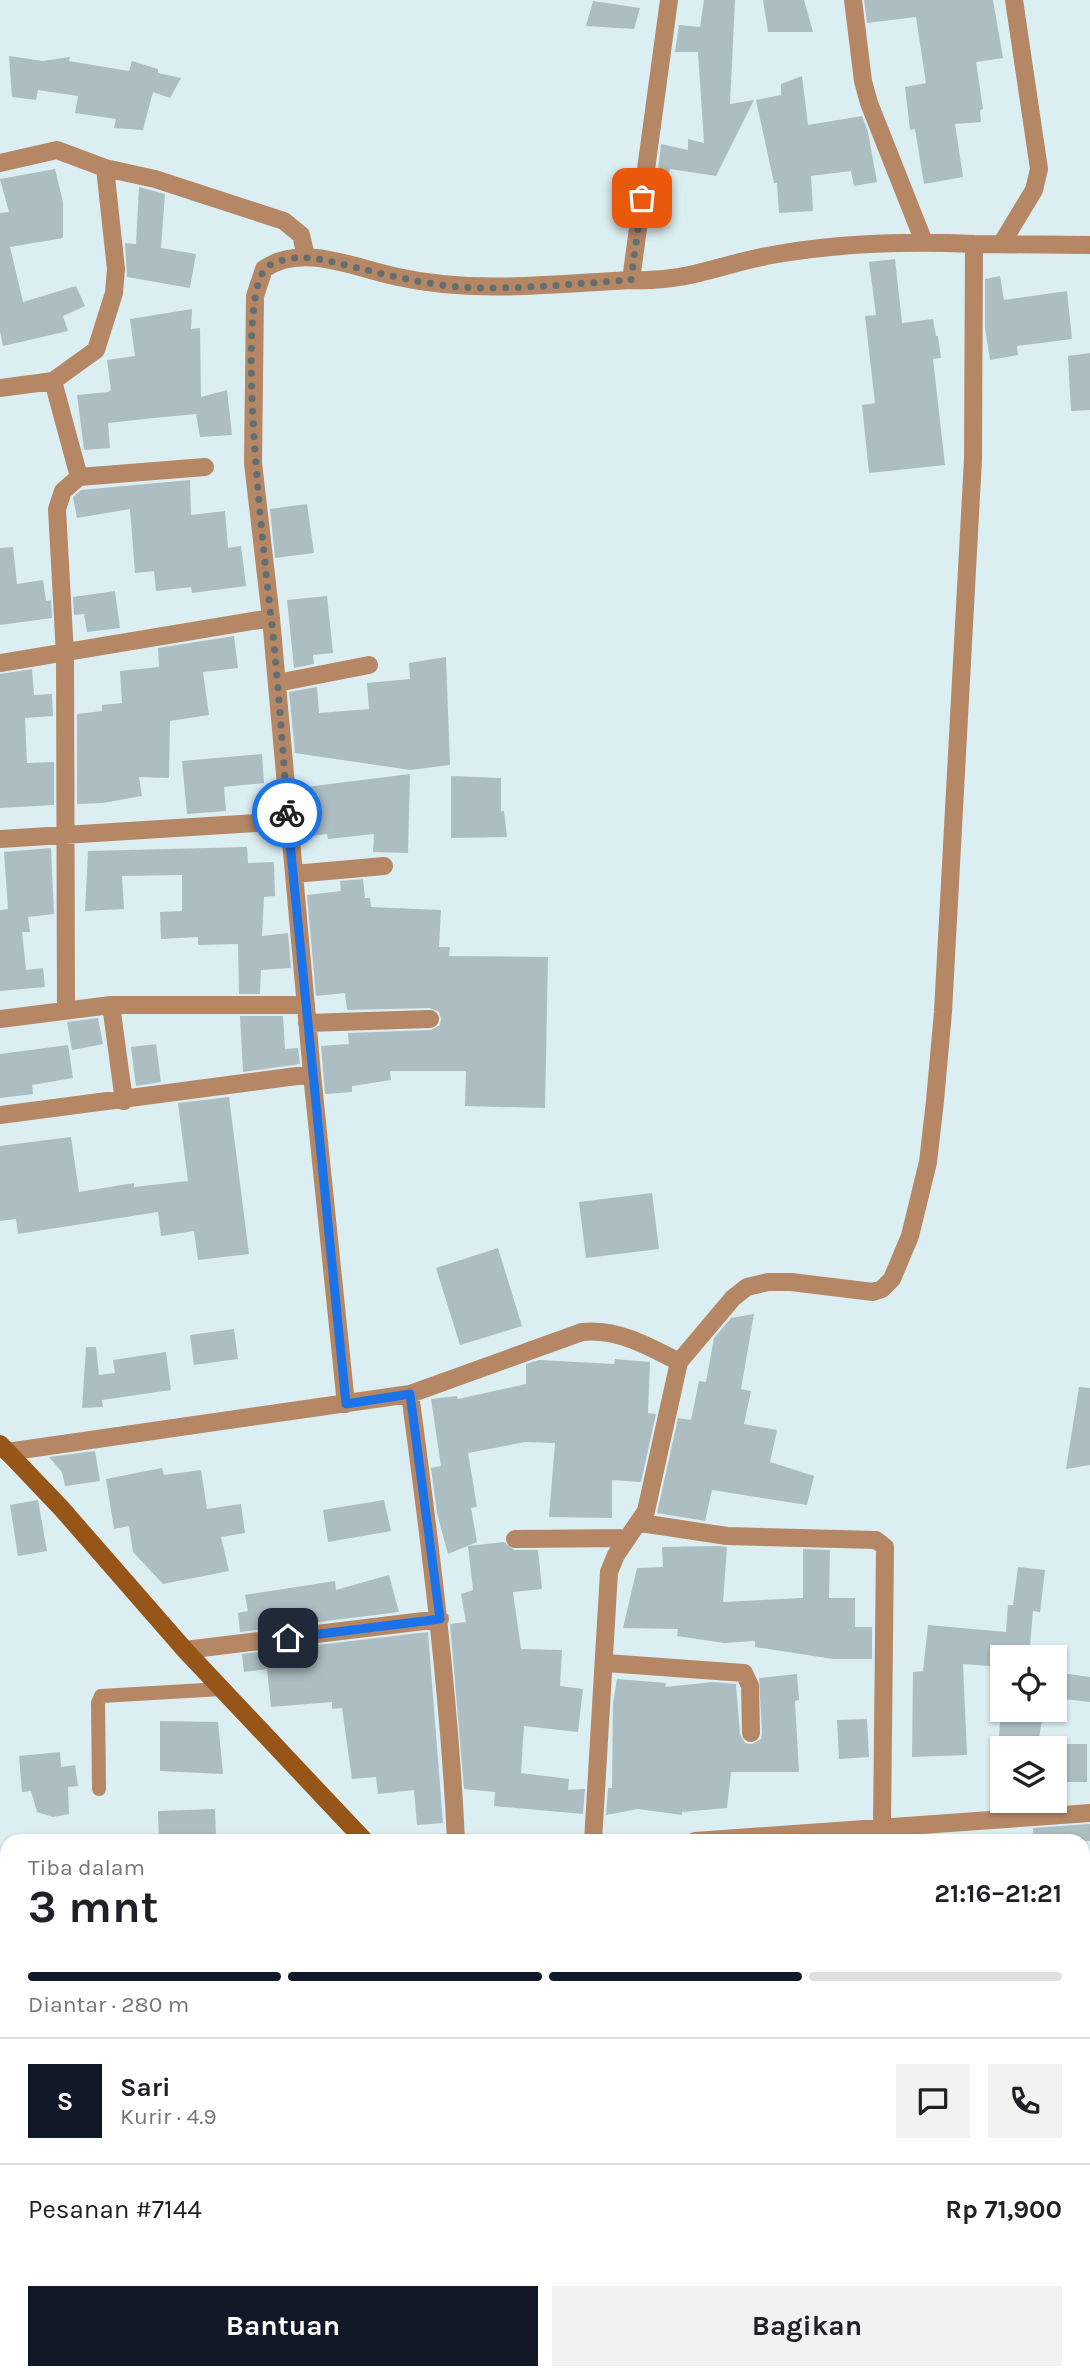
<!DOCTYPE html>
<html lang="id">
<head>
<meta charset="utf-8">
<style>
	body { margin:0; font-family:Karla,sans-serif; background:#f2f2f2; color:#202124; height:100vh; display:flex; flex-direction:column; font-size:26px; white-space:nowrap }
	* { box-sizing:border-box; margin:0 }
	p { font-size:23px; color:#757577 }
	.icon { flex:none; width:38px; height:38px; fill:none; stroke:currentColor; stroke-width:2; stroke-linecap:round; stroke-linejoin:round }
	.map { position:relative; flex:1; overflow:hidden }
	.panel { position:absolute; left:0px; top:1834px; width:1090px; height:546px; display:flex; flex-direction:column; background:#fff; border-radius:21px 21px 0 0; box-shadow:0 2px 5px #0004 }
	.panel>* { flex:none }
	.buttons { position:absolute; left:990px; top:1645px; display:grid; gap:14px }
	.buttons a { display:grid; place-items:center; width:77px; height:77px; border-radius:0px; background:#fff; box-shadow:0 2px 5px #0004; font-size:35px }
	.pin { position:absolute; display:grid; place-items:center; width:60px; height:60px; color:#fff; margin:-30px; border-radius:14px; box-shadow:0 4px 10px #0006 }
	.courier { position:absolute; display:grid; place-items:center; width:70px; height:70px; margin:-35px; border:5px solid #1a73e8; border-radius:50%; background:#fff; color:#222; box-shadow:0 2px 9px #0007 }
	.summary em { font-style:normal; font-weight:700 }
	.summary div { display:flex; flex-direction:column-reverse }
	.summary { display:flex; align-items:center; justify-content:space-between; height:119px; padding:0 28px }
	h1 { font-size:46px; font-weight:700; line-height:52px }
	.bar { display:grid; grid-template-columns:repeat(4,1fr); gap:10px 7px; align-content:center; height:84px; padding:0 28px }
	.bar i { height:9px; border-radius:5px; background:#e0e0e0 }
	.bar .selected { background:#111827 }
	.bar p { grid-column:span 4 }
	.line { display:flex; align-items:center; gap:18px; padding:0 28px; border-top:2px solid #e0e0e0 }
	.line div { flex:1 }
	.round { display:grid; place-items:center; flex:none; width:74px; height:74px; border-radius:0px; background:#f2f2f2 }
	.action { display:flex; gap:14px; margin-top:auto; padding:14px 28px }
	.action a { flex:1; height:80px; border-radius:0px; background:#111827; color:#fff; font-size:28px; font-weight:700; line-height:80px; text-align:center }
	.action a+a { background:#f2f2f2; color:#202124 }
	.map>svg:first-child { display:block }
</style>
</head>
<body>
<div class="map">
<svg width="1090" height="2380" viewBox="0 0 1090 2380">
	<rect width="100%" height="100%" fill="#dbeef2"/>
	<path fill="#acbec2" d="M 704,0 L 735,0 L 730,104 L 754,100 L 716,176 L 670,169 L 660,222 L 652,222 L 661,144 L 688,150 L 688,139 L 704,143 L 698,52 L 675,52 L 679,25 L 700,27 Z
		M 763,0 L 804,0 L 813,32 L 768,32 Z
		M 864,0 L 993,0 L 1003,58 L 976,62 L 983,109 L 980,110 L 981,122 L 955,124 L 963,177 L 924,184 L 915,129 L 910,130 L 905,87 L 926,83 L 916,17 L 867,23 Z
		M 593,1 L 640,8 L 634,29 L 586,26 Z
		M 9,56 L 43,61 L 70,57 L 69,61 L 129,71 L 132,61 L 158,69 L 158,73 L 181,78 L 170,98 L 153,92 L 143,130 L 114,128 L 116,119 L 75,113 L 78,96 L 38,90 L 36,100 L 12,97 Z
		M 802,76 L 808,125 L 862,116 L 868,132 L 877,182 L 854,186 L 851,171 L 811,176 L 813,211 L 779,213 L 777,183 L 774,183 L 756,100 L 781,95 L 781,84 Z
		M 55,169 L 63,202 L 63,238 L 10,247 L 23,302 L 76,286 L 85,306 L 63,316 L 68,331 L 3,346 L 0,331 L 0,213 L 9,212 L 0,179 Z
		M 139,187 L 165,194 L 161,248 L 196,254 L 190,288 L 127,277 L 125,243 L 136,244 Z
		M 895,259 L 902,323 L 933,319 L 936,336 L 938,336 L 941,358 L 933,359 L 945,465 L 869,473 L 862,405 L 875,403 L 865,316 L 876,315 L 869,262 Z
		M 1000,276 L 1004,300 L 1067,291 L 1072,339 L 1017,346 L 1018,355 L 990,360 L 985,328 L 985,279 Z
		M 192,309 L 191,329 L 200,328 L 201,397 L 227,390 L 232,435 L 200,437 L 196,414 L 154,418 L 108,423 L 110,448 L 84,450 L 77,395 L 108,392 L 111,390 L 107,360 L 135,356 L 130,319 Z
		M 1090,353 L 1090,410 L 1071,411 L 1068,356 Z
		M 190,480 L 191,515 L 225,511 L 228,548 L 241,546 L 246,586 L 192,593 L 191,587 L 156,591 L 154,571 L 135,573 L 130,509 L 77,518 L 73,497 L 81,490 Z
		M 307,504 L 314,553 L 275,558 L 270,509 Z
		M 13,547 L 17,584 L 43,580 L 46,601 L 51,600 L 52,618 L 0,625 L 0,548 Z
		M 115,591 L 120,628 L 87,632 L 84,614 L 74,615 L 73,597 Z
		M 327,596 L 333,653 L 313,655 L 314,664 L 294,668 L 287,600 Z
		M 234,636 L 238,668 L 203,672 L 209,715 L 170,721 L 169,778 L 139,777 L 142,796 L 103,803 L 77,804 L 77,714 L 102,711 L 102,705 L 122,703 L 120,671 L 159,667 L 158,648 Z
		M 446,657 L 450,765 L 410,770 L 295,753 L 289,692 L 317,687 L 319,713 L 369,709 L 367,683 L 410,679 L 409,663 Z
		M 32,669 L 34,695 L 52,694 L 53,716 L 25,718 L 27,763 L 54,762 L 54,805 L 0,808 L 0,674 Z
		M 262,754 L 264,783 L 224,787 L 226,811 L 187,814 L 182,761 Z
		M 410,774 L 408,853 L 373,852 L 374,834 L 328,839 L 327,834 L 302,837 L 298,788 Z
		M 451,776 L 501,778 L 501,811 L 504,811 L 507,837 L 451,838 Z
		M 247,847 L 248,863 L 274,862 L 275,896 L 264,897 L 262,936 L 288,933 L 291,968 L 261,970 L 260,994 L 239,994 L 238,944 L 198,945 L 198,937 L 161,939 L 160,912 L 182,911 L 182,875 L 122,876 L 124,909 L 85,911 L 88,851 Z
		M 51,848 L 54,914 L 28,917 L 30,932 L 22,932 L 26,970 L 43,968 L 45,987 L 0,991 L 0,910 L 8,909 L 4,852 Z
		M 363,879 L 365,898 L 370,898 L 371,907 L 441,910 L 439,947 L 450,947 L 449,956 L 548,957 L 545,1108 L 465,1106 L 466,1071 L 390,1071 L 391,1080 L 352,1086 L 352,1092 L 325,1094 L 321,1046 L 349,1044 L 348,1033 L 431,1030 L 440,1025 L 441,1019 L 439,1012 L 430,1008 L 347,1010 L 345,993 L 316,996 L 307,895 L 341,891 L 340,881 Z
		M 240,1016 L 283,1016 L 285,1049 L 298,1048 L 300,1064 L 243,1072 Z
		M 98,1018 L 103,1044 L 72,1050 L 67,1022 Z
		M 156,1044 L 161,1082 L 136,1086 L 131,1047 Z
		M 68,1045 L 73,1078 L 32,1085 L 33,1094 L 0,1098 L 0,1054 Z
		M 229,1097 L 249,1254 L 198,1260 L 194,1231 L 161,1236 L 158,1212 L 18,1234 L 16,1219 L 0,1221 L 0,1146 L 71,1137 L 79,1192 L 134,1183 L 134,1187 L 188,1181 L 178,1103 Z
		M 652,1193 L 659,1249 L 586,1258 L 579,1202 Z
		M 498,1248 L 522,1326 L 460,1345 L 436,1268 Z
		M 754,1314 L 741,1389 L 751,1391 L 744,1424 L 777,1430 L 770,1462 L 814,1476 L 807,1505 L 712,1490 L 705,1521 L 657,1513 L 678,1418 L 691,1420 L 699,1381 L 706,1382 L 714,1338 L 731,1318 Z
		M 234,1329 L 238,1359 L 194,1365 L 190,1335 Z
		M 86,1347 L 96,1347 L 99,1375 L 115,1373 L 113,1360 L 166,1352 L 171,1390 L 102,1400 L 103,1407 L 82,1408 Z
		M 615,1359 L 650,1362 L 648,1413 L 656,1414 L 641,1482 L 612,1480 L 612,1518 L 549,1517 L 555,1443 L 525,1442 L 468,1453 L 477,1507 L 471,1508 L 477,1542 L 448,1554 L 437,1513 L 431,1468 L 441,1466 L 431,1399 L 457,1396 L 458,1399 L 526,1384 L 526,1364 L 539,1360 L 614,1364 Z
		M 1079,1387 L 1090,1388 L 1090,1465 L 1066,1469 Z
		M 95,1451 L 100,1481 L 65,1486 L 62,1472 L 49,1457 Z
		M 162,1468 L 164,1475 L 201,1470 L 207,1509 L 241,1504 L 245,1533 L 221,1537 L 229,1571 L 163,1584 L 133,1552 L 129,1526 L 114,1529 L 106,1479 Z
		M 38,1500 L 47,1551 L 18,1556 L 10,1505 Z
		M 384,1500 L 391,1531 L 328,1542 L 323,1510 Z
		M 504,1542 L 514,1550 L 538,1550 L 542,1589 L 513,1592 L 521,1649 L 562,1650 L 560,1686 L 583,1689 L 578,1732 L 524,1726 L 521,1773 L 569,1779 L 568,1790 L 585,1789 L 583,1814 L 494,1806 L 495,1792 L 464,1789 L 450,1624 L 466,1622 L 461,1594 L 473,1590 L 468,1546 Z
		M 718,1546 L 727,1547 L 723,1602 L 803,1598 L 803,1549 L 830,1550 L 829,1598 L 855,1598 L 855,1627 L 872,1627 L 872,1659 L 833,1659 L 755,1647 L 755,1641 L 724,1643 L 677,1636 L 678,1629 L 623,1628 L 637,1568 L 663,1567 L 662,1547 Z
		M 1018,1567 L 1045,1570 L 1040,1612 L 1033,1611 L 1029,1657 L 1003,1657 L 1003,1667 L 963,1664 L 967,1755 L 912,1757 L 913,1672 L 923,1671 L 928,1625 L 1006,1632 L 1008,1605 L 1013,1605 Z
		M 389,1575 L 399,1612 L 240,1632 L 238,1613 L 248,1611 L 245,1595 L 335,1581 L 336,1590 Z
		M 428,1632 L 443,1823 L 417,1825 L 414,1790 L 378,1794 L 376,1777 L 352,1779 L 342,1708 L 332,1709 L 332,1702 L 271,1707 L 267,1669 L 244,1672 L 242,1654 Z
		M 1055,1672 L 1090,1677 L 1090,1702 L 1055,1698 Z
		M 797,1674 L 799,1700 L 795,1701 L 799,1772 L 731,1772 L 727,1808 L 682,1812 L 682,1815 L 638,1809 L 606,1815 L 608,1788 L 612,1788 L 613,1703 L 617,1679 L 666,1683 L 665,1687 L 713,1682 L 736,1684 L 740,1734 L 745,1743 L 752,1744 L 761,1739 L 762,1733 L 759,1678 Z
		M 1001,1710 L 1044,1710 L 1037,1748 L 998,1748 Z
		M 867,1719 L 869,1757 L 839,1759 L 837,1720 Z
		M 160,1721 L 218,1722 L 223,1774 L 160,1771 Z
		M 1055,1744 L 1087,1744 L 1087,1782 L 1055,1782 Z
		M 60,1752 L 61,1767 L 75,1765 L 78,1786 L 68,1787 L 69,1814 L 53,1817 L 37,1812 L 31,1791 L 22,1792 L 19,1756 Z
		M 215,1809 L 216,1839 L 159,1841 L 158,1811 Z
		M 1090,1824 L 1090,1841 L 1034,1841 L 1033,1828 Z"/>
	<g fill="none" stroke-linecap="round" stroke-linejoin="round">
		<path stroke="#b58764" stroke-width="14" d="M 99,1789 L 98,1703 L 101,1696 L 222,1689"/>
		<path stroke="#b58764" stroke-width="18" d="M 669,0 L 631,280 C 685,283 721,264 772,255 C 839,243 906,241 974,244
			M 853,0 L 863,81 L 869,103 L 924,242
			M 0,163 L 57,150 L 105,168 L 116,269 L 114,293 L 96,350 L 53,381 L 0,388
			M 105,168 L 155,179 L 284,221 L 301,235 L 306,256
			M 1002,243 L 1034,190 L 1039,169 L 1014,0
			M 53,381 L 79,477 L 63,491 L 57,509 L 65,655 L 66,1009
			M 79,477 L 205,467
			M 0,663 L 271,618
			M 277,683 L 369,665
			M 0,839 L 288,821
			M 294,874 L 384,866
			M 111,1005 L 124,1101
			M 0,1019 L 111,1005 L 306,1005
			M 307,1023 L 430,1019
			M 312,1074 L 346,1404
			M 0,1115 L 312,1074 L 271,618 L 253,463 L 255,296 L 264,269 C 303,242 357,269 398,277 C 475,294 553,284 631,280
			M 410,1394 C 430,1543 449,1691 456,1841
			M 7,1452 L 410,1394 L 582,1332 C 616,1328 649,1346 679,1362
			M 641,1523 L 727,1536 L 876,1540 L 885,1547 L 882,1826
			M 515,1539 L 626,1538
			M 185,1650 L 440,1619
			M 606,1663 L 744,1673 L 750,1686 L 751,1733
			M 593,1841 L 609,1572 L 616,1555 L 646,1511 L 679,1362 L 733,1298 L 747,1287 L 768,1282 L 791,1282 L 873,1292 L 882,1289 L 892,1279 L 910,1236 L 928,1162 L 935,1101 L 943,1012 L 973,459 L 974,244 L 1090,245
			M 695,1841 L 1090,1813
			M 1083,2009 L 1090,2009
			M 1083,2200 L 1090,2200
			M 0,2233 L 7,2233
			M 37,2373 L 37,2380
			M 603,2380 L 603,2373
			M 807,2380 L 816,2373"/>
		<path stroke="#975617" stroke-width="18" d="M 0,1444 L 62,1509 L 185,1650 L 365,1841
			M 885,2373 L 892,2380"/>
	</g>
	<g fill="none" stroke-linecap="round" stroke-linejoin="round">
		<path stroke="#636e71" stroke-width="7" stroke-dasharray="0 12.6" d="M 287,813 C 284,757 279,701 274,644 C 269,593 228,285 270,265 C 298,251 325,260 353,267 C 397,277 443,289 489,288 C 536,288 584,283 631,280 L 642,198"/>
		<path stroke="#1a73e8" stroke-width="9" d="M 287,813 L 346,1404 L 410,1394 L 440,1619 L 288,1638"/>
	</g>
</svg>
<div class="buttons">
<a><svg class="icon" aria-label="locate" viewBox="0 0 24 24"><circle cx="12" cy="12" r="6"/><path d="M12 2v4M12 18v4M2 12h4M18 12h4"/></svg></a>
<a><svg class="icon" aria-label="layers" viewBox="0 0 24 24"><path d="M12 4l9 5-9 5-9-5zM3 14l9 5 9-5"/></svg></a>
</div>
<div class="pin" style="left:642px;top:198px;background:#ea580c"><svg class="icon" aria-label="bag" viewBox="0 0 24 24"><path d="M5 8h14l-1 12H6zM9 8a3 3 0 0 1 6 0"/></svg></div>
<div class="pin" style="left:288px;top:1638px;background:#1f2937"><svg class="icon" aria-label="home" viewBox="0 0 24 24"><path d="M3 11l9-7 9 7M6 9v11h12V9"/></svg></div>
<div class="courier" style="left:287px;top:813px"><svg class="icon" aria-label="bike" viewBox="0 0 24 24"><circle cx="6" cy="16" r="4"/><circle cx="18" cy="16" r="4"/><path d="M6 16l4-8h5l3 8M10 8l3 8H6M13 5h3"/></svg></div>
<section class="panel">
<div class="summary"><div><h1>3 mnt</h1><p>Tiba dalam</p></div><em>21:16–21:21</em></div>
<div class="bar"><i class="selected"></i><i class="selected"></i><i class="selected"></i><i></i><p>Diantar · 280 m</p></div>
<div class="line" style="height:126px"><b class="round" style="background:#111827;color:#fff">S</b><div><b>Sari</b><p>Kurir · 4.9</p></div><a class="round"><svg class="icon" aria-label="chat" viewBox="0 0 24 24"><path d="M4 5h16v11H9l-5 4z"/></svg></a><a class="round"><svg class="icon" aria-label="phone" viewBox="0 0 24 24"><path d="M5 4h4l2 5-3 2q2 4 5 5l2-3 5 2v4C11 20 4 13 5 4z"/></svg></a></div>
<div class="line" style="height:91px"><div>Pesanan #7144</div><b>Rp 71,900</b></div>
<div class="action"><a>Bantuan</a><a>Bagikan</a></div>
</section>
</div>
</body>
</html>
